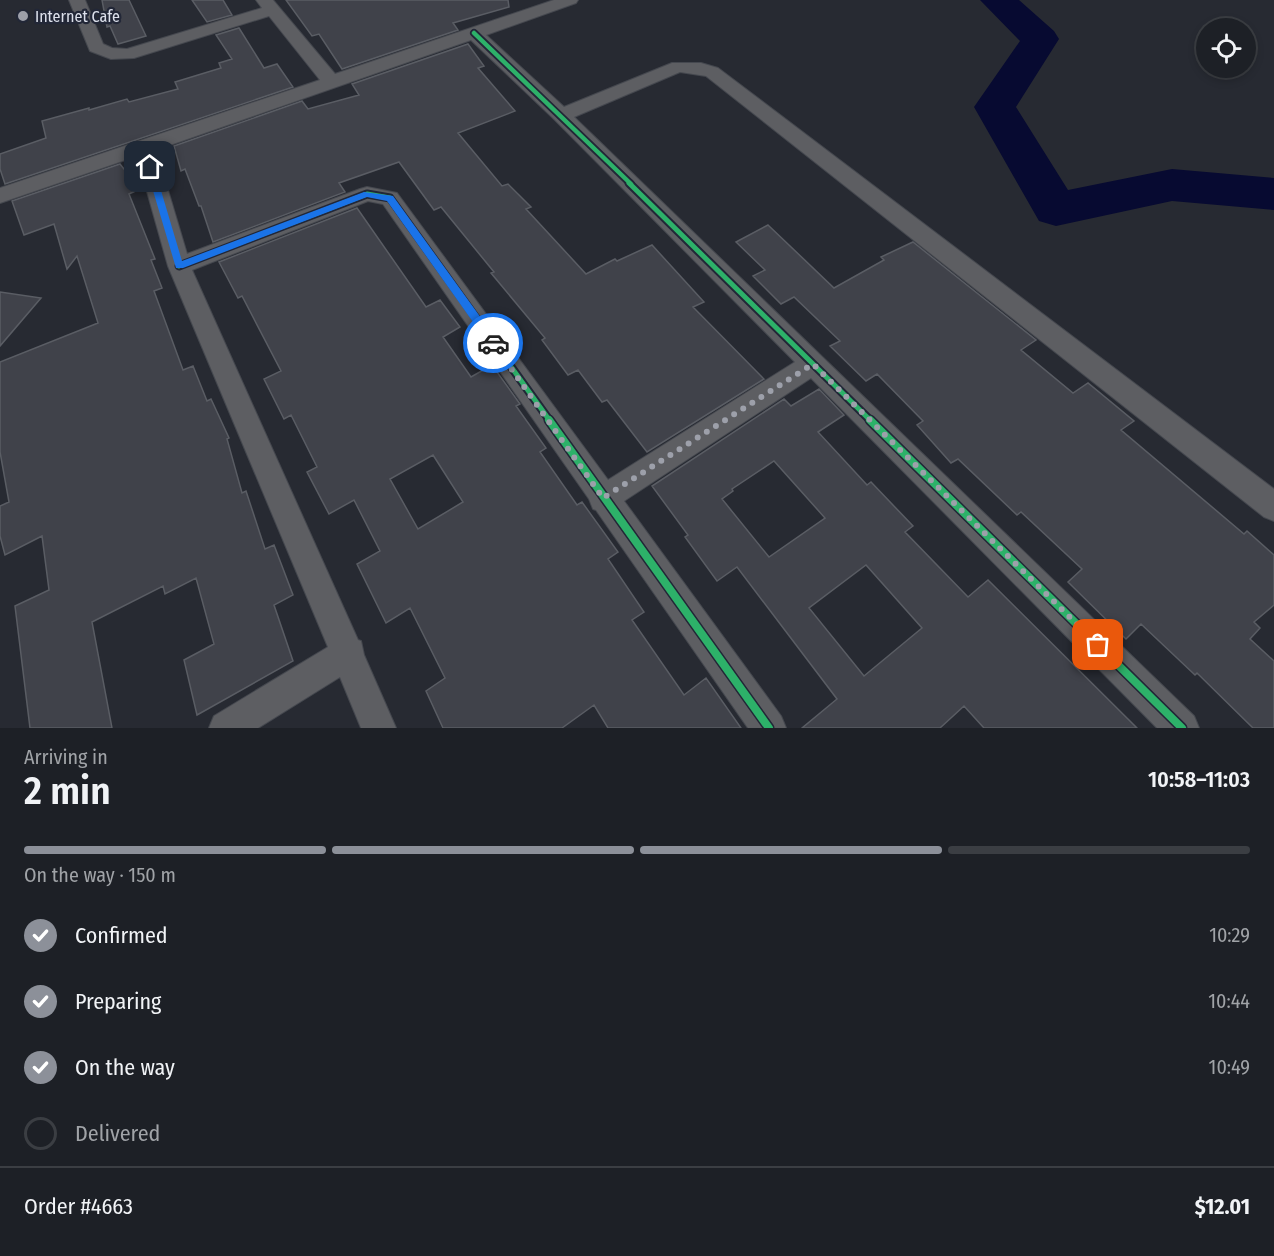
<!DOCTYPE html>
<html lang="en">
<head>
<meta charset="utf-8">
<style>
	body { margin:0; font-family:"Fira Sans Condensed",sans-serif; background:#25282e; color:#f1f3f6; height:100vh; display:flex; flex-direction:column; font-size:22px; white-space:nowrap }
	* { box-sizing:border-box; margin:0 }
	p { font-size:20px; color:#a0a3a7 }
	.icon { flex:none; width:33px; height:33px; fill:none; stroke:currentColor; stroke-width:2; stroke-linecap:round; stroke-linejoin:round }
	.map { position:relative; height:728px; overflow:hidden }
	.sheet { display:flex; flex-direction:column; background:#1d2026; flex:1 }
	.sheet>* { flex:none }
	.tools { position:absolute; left:1196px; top:18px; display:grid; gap:12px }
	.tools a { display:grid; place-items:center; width:60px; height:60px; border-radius:50%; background:#1d2026; box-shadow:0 3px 9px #0003,0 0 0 2px #3b3e43; font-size:30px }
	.pin { position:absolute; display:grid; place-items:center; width:51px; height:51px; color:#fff; margin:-26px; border-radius:12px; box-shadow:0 3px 9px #0006 }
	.courier { position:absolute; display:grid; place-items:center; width:60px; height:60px; margin:-30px; border:4px solid #1a73e8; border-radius:50%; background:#fff; color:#222; box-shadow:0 2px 8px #0007 }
	.summary em { font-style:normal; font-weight:600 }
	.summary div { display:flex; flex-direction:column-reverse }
	.summary { display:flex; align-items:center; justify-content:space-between; height:102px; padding:0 24px }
	h1 { font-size:39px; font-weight:600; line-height:45px }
	.bar { display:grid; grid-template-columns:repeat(4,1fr); gap:9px 6px; align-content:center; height:72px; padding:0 24px }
	.bar i { height:8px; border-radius:4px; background:#3b3e43 }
	.bar .active { background:#8c9099 }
	.bar p { grid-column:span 4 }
	.line { display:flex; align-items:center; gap:15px; padding:0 24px; border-top:2px solid #3b3e43 }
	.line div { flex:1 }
	ol { padding:0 24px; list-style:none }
	li { display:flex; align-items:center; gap:18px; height:66px }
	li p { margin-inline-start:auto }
	li .icon { padding:6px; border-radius:50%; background:#8c9099; color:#fff; stroke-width:4 }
	li:last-child { color:#a0a3a7 }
	li i { width:33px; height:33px; border:3px solid #3b3e43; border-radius:50% }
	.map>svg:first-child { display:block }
</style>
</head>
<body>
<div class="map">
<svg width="1274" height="728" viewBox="0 0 1274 728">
	<rect width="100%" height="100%" fill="#272a32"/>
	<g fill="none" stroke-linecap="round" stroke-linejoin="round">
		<path fill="#070a31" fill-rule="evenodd" d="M 980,0 L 1019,0 L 1054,31 L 1059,39 L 1016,107 L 1068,190 L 1172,169 L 1274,178 L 1274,210 L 1172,201 L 1056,226 L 1039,221 L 974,107 L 1020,41 Z"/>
	</g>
	<path fill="#40424a" stroke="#5a5d64" stroke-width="1.5" fill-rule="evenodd" d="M 102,0 L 129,0 L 146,36 L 118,44 L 110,26 L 107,27 Z
		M 192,0 L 223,0 L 232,15 L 207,22 Z
		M 286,0 L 508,0 L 509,7 L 453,23 L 458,30 L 342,69 L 319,34 L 312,36 Z
		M 239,28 L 264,68 L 277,64 L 293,87 L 5,184 L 0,169 L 0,154 L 46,138 L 42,121 L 89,108 L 89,110 L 127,99 L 129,102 L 178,89 L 175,82 L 221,68 L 219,63 L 232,59 L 216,35 Z
		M 468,44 L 484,66 L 478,68 L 515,111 L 458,133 L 502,186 L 508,184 L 531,207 L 526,209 L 586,274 L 615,259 L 617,261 L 652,245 L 704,302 L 693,307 L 764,379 L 647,452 L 607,400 L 602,402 L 578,370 L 568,375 L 542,340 L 545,338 L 491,273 L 494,272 L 441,207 L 434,210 L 399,162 L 339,183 L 345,192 L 213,242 L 201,206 L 199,206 L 185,169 L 181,171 L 174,146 L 302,101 L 308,109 L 359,95 L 352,84 Z
		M 120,164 L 140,189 L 129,194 L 155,259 L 151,260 L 162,288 L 154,291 L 183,370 L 193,366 L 207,401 L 211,399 L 229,438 L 227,439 L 242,493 L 246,491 L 265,549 L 274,545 L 293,595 L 274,605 L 293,661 L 197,715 L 184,660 L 214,644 L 196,578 L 165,594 L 163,586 L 92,622 L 112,728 L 30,728 L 15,606 L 49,590 L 42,536 L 5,555 L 0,536 L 0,506 L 9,502 L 0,452 L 0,362 L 98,323 L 77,256 L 67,269 L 54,224 L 24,235 L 12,201 Z
		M 357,208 L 426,307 L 440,300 L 460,327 L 443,337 L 471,377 L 492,365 L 520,404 L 516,406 L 546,448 L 540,452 L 577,505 L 582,502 L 618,552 L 608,559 L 644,612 L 632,620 L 684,695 L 706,678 L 741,728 L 608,728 L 594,705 L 562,728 L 443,728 L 426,691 L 445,678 L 410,608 L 386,623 L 357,564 L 380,551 L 354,500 L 329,514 L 307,472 L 317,467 L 291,415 L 284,419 L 264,379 L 281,371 L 242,296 L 238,298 L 219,262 ZM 433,455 L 463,502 L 418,529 L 390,479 Z
		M 768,225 L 834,288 L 884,260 L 881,257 L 913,242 L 1036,340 L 1021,350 L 1073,393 L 1088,383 L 1134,421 L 1121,430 L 1244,534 L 1247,531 L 1274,555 L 1274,605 L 1254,622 L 1260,628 L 1250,639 L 1274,661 L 1274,728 L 1253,728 L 1197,673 L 1195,675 L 1141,624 L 1126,639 L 1068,582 L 1082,569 L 1021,512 L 1017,515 L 958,459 L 951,463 L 917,425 L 923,421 L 877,374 L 866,381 L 830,346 L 840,341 L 794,297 L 781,304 L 753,276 L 765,270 L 736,242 Z
		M 0,292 L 41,298 L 0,346 Z
		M 819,389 L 844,415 L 818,432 L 867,485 L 871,482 L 913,526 L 905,532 L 968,597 L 988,580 L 1137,728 L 984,728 L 964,706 L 940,728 L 802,728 L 837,699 L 737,567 L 717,581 L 685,537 L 688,535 L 652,486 L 784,399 L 791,406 ZM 774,461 L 825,518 L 769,557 L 722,499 L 733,491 L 732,489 ZM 866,565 L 922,628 L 864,676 L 809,608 Z"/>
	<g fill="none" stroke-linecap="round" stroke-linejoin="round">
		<g stroke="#45484f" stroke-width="2">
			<path id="minor" d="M 69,0 L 85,0 L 103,44 L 112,48 L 127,49 L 262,8 L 256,0 L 273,0 L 335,74 L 554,0 L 578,0 L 576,3 L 486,35 L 564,107 L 672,63 L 701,63 L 718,68 L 1274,489 L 1274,521 L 1264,517 L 706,76 L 680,72 L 574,117 L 1194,716 L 1199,728 L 1157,728 L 811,378 L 624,501 L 781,716 L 786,728 L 748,728 L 596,510 L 593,509 L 589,499 L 383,204 L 368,201 L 192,270 L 358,640 L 361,641 L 364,655 L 396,728 L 361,728 L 340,677 L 258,728 L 209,728 L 214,716 L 328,647 L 168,266 L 137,156 L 0,203 L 0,188 L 320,80 L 269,16 L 134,58 L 111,59 L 90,51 ZM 471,40 L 554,119 L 795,362 L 608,480 L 397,193 L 367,187 L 360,189 L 187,254 L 156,150 Z"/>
		</g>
		<use href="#minor" fill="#5d5e62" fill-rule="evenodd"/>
		<g stroke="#222737" stroke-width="8">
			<path id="cycleway-far2" d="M 474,33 L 631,184"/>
		</g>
		<g stroke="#222737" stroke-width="9">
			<path id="cycleway-far1" d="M 629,183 L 871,421
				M 179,266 L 367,194 L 390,198 L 550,421"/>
		</g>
		<g stroke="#222737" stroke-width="11">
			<path id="cycleway" d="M 549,420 L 769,728
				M 870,420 L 1182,728"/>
		</g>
		<use href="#cycleway-far2" stroke="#2db169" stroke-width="4.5"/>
		<use href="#cycleway-far1" stroke="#2db169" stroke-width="5"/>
		<use href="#cycleway" stroke="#2db169" stroke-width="8"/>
	</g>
	<path fill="#1a73e8" d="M 150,164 L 154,167 L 182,261 L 364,192 L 393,196 L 497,340 L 497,346 L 490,346 L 387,201 L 367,197 L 183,268 L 176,268 L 146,167 Z"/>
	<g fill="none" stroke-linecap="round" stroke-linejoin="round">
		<path stroke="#9da0aa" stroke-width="6" stroke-dasharray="0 10.8" d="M 493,343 L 603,498 L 813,364 L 1098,645"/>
	</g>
	<circle fill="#9da0aa" stroke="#222737" stroke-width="2" cx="23" cy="16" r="6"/>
	<g text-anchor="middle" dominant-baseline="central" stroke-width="4.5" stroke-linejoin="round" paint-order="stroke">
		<g font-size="16" fill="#dce0eb" stroke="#222737" text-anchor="start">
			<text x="35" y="16">Internet Cafe</text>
		</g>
	</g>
</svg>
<div class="tools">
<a><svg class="icon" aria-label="locate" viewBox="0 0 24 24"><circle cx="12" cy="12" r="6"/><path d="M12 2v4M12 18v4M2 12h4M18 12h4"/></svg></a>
</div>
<div class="pin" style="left:1098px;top:645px;background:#ea580c"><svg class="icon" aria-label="bag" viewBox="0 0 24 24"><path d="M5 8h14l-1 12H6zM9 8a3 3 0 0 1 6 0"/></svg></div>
<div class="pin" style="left:150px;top:167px;background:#1f2937"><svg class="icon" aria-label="home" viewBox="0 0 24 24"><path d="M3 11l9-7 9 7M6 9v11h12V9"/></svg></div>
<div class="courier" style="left:493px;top:343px"><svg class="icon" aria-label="car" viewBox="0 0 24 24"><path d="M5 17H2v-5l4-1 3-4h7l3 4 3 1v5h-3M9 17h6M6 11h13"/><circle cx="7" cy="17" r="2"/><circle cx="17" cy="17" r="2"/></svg></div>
</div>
<section class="sheet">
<div class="summary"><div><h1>2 min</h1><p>Arriving in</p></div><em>10:58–11:03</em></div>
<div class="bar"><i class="active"></i><i class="active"></i><i class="active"></i><i></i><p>On the way · 150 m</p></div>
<ol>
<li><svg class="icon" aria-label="check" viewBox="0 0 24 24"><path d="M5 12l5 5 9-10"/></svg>Confirmed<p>10:29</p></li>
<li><svg class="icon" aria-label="check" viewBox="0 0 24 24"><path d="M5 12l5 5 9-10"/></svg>Preparing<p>10:44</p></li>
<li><svg class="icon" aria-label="check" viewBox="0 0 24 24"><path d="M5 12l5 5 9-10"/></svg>On the way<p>10:49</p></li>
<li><i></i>Delivered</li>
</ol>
<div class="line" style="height:78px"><div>Order #4663</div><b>$12.01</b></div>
</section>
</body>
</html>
